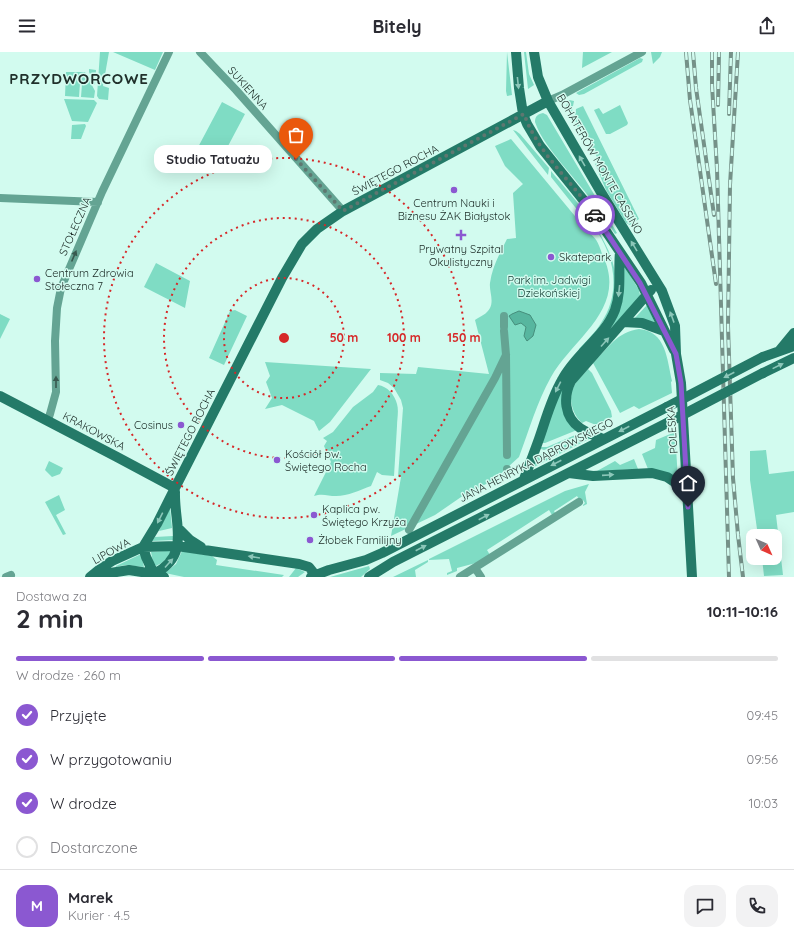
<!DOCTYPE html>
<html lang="pl">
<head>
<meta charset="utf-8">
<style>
	body { margin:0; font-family:Quicksand,sans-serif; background:#f2f2f3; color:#2b2b33; height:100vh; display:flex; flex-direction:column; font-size:15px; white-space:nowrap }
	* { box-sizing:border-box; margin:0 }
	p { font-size:13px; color:#7c7c81 }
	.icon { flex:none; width:22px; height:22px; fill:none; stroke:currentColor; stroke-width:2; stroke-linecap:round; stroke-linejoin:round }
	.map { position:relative; height:525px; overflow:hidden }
	.side { display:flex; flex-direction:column; background:#fff; flex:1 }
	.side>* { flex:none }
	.needle { width:26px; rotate:135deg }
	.tools { position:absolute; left:746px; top:477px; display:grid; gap:8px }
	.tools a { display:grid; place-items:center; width:36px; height:36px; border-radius:8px; background:#fff; box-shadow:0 4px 16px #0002; font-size:20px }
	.pin { position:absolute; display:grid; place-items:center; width:34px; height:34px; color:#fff; margin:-41px -17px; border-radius:50% 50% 50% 0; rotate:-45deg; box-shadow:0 0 4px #0007 }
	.pin .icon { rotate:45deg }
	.courier { position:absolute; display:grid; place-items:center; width:40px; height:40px; margin:-20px; border:3px solid #8b58d1; border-radius:50%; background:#fff; color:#222; box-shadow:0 1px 5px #0007 }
	.bubble { position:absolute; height:28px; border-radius:12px; background:#fff; box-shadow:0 4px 16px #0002; font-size:13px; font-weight:700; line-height:28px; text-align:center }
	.overview em { font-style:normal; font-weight:700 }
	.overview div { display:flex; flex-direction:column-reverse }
	.overview { display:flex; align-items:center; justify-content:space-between; height:68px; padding:0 16px }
	h1 { font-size:26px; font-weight:700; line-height:30px }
	.bar { display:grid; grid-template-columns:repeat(4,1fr); gap:6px 4px; align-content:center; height:48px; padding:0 16px }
	.bar i { height:5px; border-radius:3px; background:#e1e1e2 }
	.bar .active { background:#8b58d1 }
	.bar p { grid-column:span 4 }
	.line { display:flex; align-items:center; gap:10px; padding:0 16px; border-top:1px solid #e1e1e2 }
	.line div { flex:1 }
	.round { display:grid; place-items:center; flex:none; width:42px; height:42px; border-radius:12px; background:#f2f2f3 }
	ol { padding:0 16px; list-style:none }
	li { display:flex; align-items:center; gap:12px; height:44px }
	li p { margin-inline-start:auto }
	li .icon { padding:4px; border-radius:50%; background:#8b58d1; color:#fff; stroke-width:4 }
	li:last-child { color:#7c7c81 }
	li i { width:22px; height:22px; border:2px solid #e1e1e2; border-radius:50% }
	header { display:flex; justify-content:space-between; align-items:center; height:52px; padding:0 16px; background:#fff; font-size:18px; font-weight:700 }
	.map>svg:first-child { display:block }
</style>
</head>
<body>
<header><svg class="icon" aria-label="menu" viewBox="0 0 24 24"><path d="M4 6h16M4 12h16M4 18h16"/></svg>Bitely<svg class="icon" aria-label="share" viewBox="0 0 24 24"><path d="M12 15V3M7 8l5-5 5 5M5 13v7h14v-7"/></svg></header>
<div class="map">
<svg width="794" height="525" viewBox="0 0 794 525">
	<rect width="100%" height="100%" fill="#d2fbef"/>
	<path fill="#7fdcc4" d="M 100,0 L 109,0 L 103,34 L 109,36 L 108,48 L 99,47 L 97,44 Z
		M 113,0 L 163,0 L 155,18 Z
		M 507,0 L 512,43 L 507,44 L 506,39 Z
		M 524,0 L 526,0 L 529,22 L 534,33 L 528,37 Z
		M 583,0 L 612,0 L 582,16 Z
		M 651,0 L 662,0 L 660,5 L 653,12 Z
		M 640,6 L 643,7 L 642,10 L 584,42 L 579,43 L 576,41 Z
		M 89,17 L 96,18 L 95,33 L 89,20 Z
		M 66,20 L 85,20 L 95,39 L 94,46 L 81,45 L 82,32 L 80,31 L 79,45 L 65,44 Z
		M 64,47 L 94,48 L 97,51 L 88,70 L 72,69 Z
		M 569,48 L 574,49 L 571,64 L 566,54 Z
		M 222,50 L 245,62 L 219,111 L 196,99 Z
		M 620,53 L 628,71 L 627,73 L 610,82 L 606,82 L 594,58 L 599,56 L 603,62 Z
		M 583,54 L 639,167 L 630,173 L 626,171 L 606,138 L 595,112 L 599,109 C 595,102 593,95 589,89 C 579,76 573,75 576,57 Z
		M 543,61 L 547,63 L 617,181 L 615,182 C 600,156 580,134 561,111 C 551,98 540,85 535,70 C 535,64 538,62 543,61 Z
		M 85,72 L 86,74 L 81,87 L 71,87 L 72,73 Z
		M 513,78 L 516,79 L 520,82 L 549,116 L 548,123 Z
		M 511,87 L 589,181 C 598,187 599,194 603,204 C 628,257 573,286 551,325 C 537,350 529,378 519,405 L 494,428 L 464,443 L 435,463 L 391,484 L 401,425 L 398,425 L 403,356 L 401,348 L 394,336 L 388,331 L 380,328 L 380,321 L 416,322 L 418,315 L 489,322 L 475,268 C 481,264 487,262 490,256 C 494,248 489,239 490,231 C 492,215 500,201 507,187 L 516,186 L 513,141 L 523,132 L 505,114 L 495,94 Z
		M 551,119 C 581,156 635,208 609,260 C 601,275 590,286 579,299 L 579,297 C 586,289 595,281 601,271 C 620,243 616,209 598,181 L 595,180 L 551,125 Z
		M 156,211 L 190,229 L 185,256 L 144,235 Z
		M 623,212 L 639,238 L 640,243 L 639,247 L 609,278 C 621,251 626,243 623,212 Z
		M 647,253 L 655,271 L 633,268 Z
		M 235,258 L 247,264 L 224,313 L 209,306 L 230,259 Z
		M 0,262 L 10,267 L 0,287 Z
		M 639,277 C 666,279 667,307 672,329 L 671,330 L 672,341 L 639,357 L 634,354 L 620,361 L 593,311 C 608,296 617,280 639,277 Z
		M 265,310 L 371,317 L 330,370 L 319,379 L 314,369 L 282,353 L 265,357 L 272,346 L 266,330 L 270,324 Z
		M 588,317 L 592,321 L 611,359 L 612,365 L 596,373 L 586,369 L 582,371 C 572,362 567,345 575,332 C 578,327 584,322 588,317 Z
		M 378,333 C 387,334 395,343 397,352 C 399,359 397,367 397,374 C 396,391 395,408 394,424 L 382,423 L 377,420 L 371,434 C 360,438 348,444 336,444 C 328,444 322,441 314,444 L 331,410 L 324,394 L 327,389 L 323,386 L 333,380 L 353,355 L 373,340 Z
		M 562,336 L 577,378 L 545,391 L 542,391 L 551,363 Z
		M 675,380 L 678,428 L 648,417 L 642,402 L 655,396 L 656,388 Z
		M 580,381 L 582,382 L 544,398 L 541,397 L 541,395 L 547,395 Z
		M 590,385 L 591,386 L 532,416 L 539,402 L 543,403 L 575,388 Z
		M 766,398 L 769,422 L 794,419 L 794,460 L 776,463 L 783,523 L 764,524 L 762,506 L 775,506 L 775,484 L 758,484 L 750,428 L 750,399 Z
		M 634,407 L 638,417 L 597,419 L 615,409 L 620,413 Z
		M 49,409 L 63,416 L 60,422 L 52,425 L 45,418 Z
		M 589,432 L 585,440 L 587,452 L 583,454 L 583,453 L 585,451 L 583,448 L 580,449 L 577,444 L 554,459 L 555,461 L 552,463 L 549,458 L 487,498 L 490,503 L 476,511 L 457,516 L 457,519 L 447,523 L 447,521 L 452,519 L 449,507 L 429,508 L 429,507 L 565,439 Z
		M 59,443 L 65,458 L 56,463 L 66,482 L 63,483 L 45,450 Z
		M 170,456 L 172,476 L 159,479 Z
		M 173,484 L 173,488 L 152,489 L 155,485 Z
		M 165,499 L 171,499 C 169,506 162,511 156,514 L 153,510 L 151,500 Z
		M 182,499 L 212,504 L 217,508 L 216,513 L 284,523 L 282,525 L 184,525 L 165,521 L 176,512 Z
		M 141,502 L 144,515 L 126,513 L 114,515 Z
		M 428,508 L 428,510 L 415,518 L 416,525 L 393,525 Z
		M 369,514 L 370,517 L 361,525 L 330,525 Z
		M 296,516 L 305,520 L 298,525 L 289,525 Z"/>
	<path fill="#57b69f" stroke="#468e7c" d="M 519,259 L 530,263 L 536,273 L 533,284 L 527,289 L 524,284 L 526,275 L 521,271 L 515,273 L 509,264 L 512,262 Z"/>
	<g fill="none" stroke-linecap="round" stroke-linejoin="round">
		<path stroke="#64a493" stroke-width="8" d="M 200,0 L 236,38 L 343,159
			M 548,49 L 562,43 L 642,0
			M 0,146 L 98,150
			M 504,264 L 504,275
			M 504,279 L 506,303 L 507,403
			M 48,368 L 50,362 L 56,340 L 55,289 L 57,256 L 61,236 L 102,140 L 169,0
			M 507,417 L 507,422
			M 409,478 L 495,326 L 506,303
			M 475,516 L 481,525
			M 6,525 L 11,523
			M 460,525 L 579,450"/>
		<path stroke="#247a68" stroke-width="10" d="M 516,0 L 519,36 L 523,62 L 527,72 L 540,94 L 593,160 L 641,231 L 674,298
			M 534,0 L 538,25 L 548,49 L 602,142 L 662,239 L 675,274 L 676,302 L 681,331 L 692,525
			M 623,270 L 642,271 L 664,279
			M 780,298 L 794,281
			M 763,305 L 794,294
			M 763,321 L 794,306
			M 0,344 L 117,405 L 175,436
			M 603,387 C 596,384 587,381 580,376 C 564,365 563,345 571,329 L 651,238
			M 569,421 L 593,424 L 652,421 L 667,425 L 688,439
			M 524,427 C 529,414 534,401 539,387 C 546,367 551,347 562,328 C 576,301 604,286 615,258 C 622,239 618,219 620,200
			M 178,476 L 190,488 L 201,495
			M 143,495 L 157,472 L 175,436 L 282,226 L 302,192 L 317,177 L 343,159 L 548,49
			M 143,495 L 146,505 L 154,522
			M 154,522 C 191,503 174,473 175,440
			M 92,524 L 129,518 L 154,522 L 164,525
			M 90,525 L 101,516 L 112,509 L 143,495 L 177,494 L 299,512 L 309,515 L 317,525
			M 311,525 L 329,518 L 366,508 L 382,501 L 667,355
			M 369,525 L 393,510 L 669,370"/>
		<g stroke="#759188" stroke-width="4">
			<path id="rail" d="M 686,0 L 690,48 L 716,232
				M 693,0 L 696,36 L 714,163
				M 712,0 L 712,33 L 717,117 L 729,525
				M 738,0 L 730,133 L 728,274 L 733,426 L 738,483 L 743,525
				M 718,53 L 719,0
				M 729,62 L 731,0"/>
		</g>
		<use href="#rail" stroke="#d2fbef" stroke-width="2.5" stroke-dasharray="8" stroke-linecap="butt"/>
		<path stroke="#247a68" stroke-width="10" d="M 667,355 L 763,305
			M 669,370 L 763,321"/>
	</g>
	<defs><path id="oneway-solid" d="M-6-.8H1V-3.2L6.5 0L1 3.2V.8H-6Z"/></defs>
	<g fill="#8cc7b9">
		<use href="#oneway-solid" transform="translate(518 31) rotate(84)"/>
		<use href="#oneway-solid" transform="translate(582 109) rotate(-120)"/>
		<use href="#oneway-solid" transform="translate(634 194) rotate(-121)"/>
		<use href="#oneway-solid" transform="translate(619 239) rotate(96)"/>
		<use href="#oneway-solid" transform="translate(672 265) rotate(-110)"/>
		<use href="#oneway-solid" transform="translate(605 290) rotate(-48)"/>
		<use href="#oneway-solid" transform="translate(778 314) rotate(-26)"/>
		<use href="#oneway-solid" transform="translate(729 323) rotate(153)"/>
		<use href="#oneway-solid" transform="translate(558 335) rotate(117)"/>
		<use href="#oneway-solid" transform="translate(624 377) rotate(153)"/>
		<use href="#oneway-solid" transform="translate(556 411) rotate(153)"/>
		<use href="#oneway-solid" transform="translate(608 423) rotate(-4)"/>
		<use href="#oneway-solid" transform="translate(484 465) rotate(-27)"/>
		<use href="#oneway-solid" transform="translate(160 466) rotate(117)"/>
		<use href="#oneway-solid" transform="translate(421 496) rotate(-27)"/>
		<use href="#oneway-solid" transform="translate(254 505) rotate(-171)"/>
		<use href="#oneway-solid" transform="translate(169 511) rotate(-48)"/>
	</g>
	<g fill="#38594f">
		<use href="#oneway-solid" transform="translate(74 204) rotate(-67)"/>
		<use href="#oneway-solid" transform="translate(56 330) rotate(-90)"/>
	</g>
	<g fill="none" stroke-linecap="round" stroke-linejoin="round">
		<path stroke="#5e7770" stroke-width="4" stroke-dasharray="0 7.2" d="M 296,107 L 343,159 L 524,62 C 539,103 571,128 595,163"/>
		<path stroke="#8b58d1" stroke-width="5" d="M 595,163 L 640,231 L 676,302 L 681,331 L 688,455"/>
	</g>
	<g fill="none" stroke="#d62828" stroke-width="2" stroke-dasharray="2 4">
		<circle cx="284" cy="286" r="60"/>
		<circle cx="284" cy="286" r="120"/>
		<circle cx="284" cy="286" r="180"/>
	</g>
	<g fill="#8b58d1" stroke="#d2fbef" stroke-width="1.5">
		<circle cx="454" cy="138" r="4"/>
		<path d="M459 177h4v4h4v4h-4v4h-4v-4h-4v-4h4z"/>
		<circle cx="551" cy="205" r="4"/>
		<circle cx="37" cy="227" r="4"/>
		<circle cx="181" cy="373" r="4"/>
		<circle cx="277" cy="408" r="4"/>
		<circle cx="314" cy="463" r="4"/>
		<circle cx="310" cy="488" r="4"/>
	</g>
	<g text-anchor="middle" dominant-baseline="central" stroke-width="3" stroke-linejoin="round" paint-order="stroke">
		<g font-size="11" fill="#20302b" stroke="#d2fbef">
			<text transform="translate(248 36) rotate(48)">SUKIENNA</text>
			<text transform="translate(600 112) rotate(60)">BOHATERÓW MONTE CASSINO</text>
			<text transform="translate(395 118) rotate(-28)">ŚWIĘTEGO ROCHA</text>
			<text transform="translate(75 174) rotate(-66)">STOŁECZNA</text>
			<text transform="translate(672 378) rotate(-94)">POLESKA</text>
			<text transform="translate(94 379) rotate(28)">KRAKOWSKA</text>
			<text transform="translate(190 380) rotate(-63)">ŚWIĘTEGO ROCHA</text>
			<text transform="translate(536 408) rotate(-27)">JANA HENRYKA DĄBROWSKIEGO</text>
			<text transform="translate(111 499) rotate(-29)">LIPOWA</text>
		</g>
		<g font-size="11" fill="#20302b" stroke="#d2fbef" text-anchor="start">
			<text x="454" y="151" text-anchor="middle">Centrum Nauki i<tspan x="454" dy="13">Biznesu ŻAK Białystok</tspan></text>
			<text x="461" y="197" text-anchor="middle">Prywatny Szpital<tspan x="461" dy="13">Okulistyczny</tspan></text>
			<text x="559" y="205">Skatepark</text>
			<text x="45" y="221">Centrum Zdrowia<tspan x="45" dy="13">Stołeczna 7</tspan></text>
			<text x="173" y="373" text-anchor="end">Cosinus</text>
			<text x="285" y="402">Kościół pw.<tspan x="285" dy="13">Świętego Rocha</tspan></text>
			<text x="322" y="457">Kaplica pw.<tspan x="322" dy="13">Świętego Krzyża</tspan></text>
			<text x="318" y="488">Żłobek Familijny</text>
		</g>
		<g font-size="11" fill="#194339" stroke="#d2fbef">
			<text x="549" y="228">Park im. Jadwigi<tspan x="549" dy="13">Dziekońskiej</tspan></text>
		</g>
		<g font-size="15" font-weight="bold" letter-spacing="1" fill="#20302b" stroke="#d2fbef">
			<text x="79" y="26">PRZYDWORCOWE</text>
		</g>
	</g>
	<circle cx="284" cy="286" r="6" fill="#d62828" stroke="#d2fbef" stroke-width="2"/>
	<g font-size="12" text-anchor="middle" font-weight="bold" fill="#d62828" stroke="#d2fbef" stroke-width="3" stroke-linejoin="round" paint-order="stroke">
		<text x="344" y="290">50 m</text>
		<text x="404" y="290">100 m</text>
		<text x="464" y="290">150 m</text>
	</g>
</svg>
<div class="tools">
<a><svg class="needle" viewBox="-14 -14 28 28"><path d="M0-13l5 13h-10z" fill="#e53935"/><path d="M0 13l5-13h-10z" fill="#7c7c81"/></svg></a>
</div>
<div class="pin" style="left:296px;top:107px;background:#ea580c"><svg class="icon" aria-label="bag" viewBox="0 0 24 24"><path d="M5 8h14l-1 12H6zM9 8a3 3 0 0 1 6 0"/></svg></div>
<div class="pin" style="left:688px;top:455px;background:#1f2937"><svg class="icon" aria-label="home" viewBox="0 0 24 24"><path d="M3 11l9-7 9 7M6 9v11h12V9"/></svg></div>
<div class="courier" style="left:595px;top:163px"><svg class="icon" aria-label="car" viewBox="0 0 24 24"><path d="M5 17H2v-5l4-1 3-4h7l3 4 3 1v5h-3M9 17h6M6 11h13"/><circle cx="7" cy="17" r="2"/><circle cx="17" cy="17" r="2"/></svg></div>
<div class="bubble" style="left:154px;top:93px;width:118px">Studio Tatuażu</div>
</div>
<section class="side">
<div class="overview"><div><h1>2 min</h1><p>Dostawa za</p></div><em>10:11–10:16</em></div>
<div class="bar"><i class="active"></i><i class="active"></i><i class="active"></i><i></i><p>W drodze · 260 m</p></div>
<ol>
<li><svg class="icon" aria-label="check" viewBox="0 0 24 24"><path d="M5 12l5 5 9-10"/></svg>Przyjęte<p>09:45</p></li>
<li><svg class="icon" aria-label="check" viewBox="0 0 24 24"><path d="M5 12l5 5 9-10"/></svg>W przygotowaniu<p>09:56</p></li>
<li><svg class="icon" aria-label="check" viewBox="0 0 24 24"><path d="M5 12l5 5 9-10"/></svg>W drodze<p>10:03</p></li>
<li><i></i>Dostarczone</li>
</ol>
<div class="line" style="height:72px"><b class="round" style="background:#8b58d1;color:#fff">M</b><div><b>Marek</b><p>Kurier · 4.5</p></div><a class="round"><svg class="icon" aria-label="chat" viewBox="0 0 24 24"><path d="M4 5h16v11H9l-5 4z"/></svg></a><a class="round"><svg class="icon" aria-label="phone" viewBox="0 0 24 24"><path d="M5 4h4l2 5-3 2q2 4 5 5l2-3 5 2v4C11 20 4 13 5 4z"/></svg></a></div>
</section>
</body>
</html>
